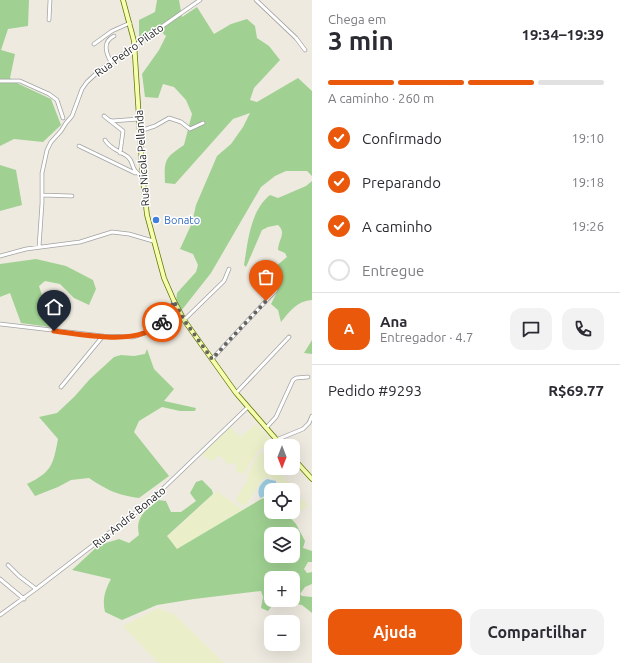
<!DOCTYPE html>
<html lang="pt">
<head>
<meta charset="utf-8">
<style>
	body { margin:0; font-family:Ubuntu,sans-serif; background:#f2f2f3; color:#2b2b33; height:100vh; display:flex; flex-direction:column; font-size:15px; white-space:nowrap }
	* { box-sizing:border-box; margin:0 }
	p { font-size:13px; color:#7c7c81 }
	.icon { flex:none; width:22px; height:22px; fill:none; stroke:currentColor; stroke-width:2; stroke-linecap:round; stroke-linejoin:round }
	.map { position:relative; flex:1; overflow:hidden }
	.sheet { display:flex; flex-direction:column; background:#fff; width:308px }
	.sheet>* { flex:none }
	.needle { width:26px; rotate:180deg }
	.controls { position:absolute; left:264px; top:439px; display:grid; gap:8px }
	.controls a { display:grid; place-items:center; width:36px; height:36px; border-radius:8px; background:#fff; box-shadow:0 4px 16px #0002; font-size:20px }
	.pin { position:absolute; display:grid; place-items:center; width:34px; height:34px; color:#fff; margin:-41px -17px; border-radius:50% 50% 50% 0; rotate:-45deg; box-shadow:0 0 4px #0007 }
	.pin .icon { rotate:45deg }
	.courier { position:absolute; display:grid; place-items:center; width:40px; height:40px; margin:-20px; border:3px solid #ea580c; border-radius:50%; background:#fff; color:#222; box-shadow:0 1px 5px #0007 }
	.overview em { font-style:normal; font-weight:600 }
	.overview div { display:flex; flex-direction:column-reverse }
	.overview { display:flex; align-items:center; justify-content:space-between; height:68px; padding:0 16px }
	h1 { font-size:26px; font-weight:600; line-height:30px }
	.bar { display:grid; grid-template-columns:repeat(4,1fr); gap:6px 4px; align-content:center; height:48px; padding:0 16px }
	.bar i { height:5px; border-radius:3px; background:#e1e1e2 }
	.bar .selected { background:#ea580c }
	.bar p { grid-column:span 4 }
	.line { display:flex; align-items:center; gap:10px; padding:0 16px; border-top:1px solid #e1e1e2 }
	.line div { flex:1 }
	.round { display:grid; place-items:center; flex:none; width:42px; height:42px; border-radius:12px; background:#f2f2f3 }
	ol { padding:0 16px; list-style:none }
	li { display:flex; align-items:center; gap:12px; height:44px }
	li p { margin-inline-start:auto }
	li .icon { padding:4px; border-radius:50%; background:#ea580c; color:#fff; stroke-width:4 }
	li:last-child { color:#7c7c81 }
	li i { width:22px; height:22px; border:2px solid #e1e1e2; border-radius:50% }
	.primary-button { display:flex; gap:8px; margin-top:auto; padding:8px 16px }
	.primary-button a { flex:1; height:46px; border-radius:12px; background:#ea580c; color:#fff; font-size:16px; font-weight:600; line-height:46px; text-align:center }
	.primary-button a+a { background:#f2f2f3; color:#2b2b33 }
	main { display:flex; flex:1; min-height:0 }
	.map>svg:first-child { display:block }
</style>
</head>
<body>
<main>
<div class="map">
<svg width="312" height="663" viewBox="0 0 312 663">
	<rect width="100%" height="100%" fill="#eeeae0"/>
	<path fill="#eaefca" d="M 256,424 L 272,442 L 259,451 L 243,474 L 236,472 L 236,463 L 228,464 L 219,455 L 212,462 L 201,454 L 230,427 L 240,437 Z
		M 271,448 L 271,468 L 289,468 L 284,471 L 283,476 L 287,481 L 292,483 L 296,488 L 293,491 L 277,490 L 278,484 L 276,480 L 267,477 L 261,481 L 245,507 L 235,500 L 247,481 L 248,473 L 257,457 L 264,451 Z
		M 217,491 L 243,510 L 177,549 L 167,537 Z
		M 303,499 L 308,506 L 299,512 L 295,508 L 293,508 L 293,505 Z
		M 158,608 L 174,614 L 224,663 L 158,663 L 123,626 Z"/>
	<path fill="#a0d192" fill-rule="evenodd" d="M 0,0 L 29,0 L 28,26 L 8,29 L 1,50 L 15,54 L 10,78 L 19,84 L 51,99 L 61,125 L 43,142 L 14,139 L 0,146 Z
		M 157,0 L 179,0 L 182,17 L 197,7 L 214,34 L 231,24 L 247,19 L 255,26 L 257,38 L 269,46 L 280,60 L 254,88 L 250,100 L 257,102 L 298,78 L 312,91 L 312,179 L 312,176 L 307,171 L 286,171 L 275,176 L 261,187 L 211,273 L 181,311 L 176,302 L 177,293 L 196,272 L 198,265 L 193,254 L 180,249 L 192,223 L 196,205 L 217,156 L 231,144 L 243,127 L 250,113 L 233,119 L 175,184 L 165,183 C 164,159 165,158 184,145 L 192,114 L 186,100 L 174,87 L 163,84 L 158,98 L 145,97 L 142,74 L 159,50 L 166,36 L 156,27 L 139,38 L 139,20 L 155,12 Z
		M 0,165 L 16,170 L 22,205 L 0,211 Z
		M 312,181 L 312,300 C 297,301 290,311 281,322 L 278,310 L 271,304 L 278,290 L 267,276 L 269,272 L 287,257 L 285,253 L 278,250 C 278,240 287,233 278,225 L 268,227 L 262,230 L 246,267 L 244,265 C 248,242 250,211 270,195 L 278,198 L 306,186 Z
		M 36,259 L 66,266 L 93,280 L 96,289 L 89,305 L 74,298 L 60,284 L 45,281 L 39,286 L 44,301 L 50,327 L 21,323 L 10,293 L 0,297 L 0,264 Z
		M 312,339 L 312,354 L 304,353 L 312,340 Z
		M 147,349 L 154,369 L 174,389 L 164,401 L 196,408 L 195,411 L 180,411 L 162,407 L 139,421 L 134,432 L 169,476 L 139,498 C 117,495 107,490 89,478 L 71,480 L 58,487 L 35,496 L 27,484 C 52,472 53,465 58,439 L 39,417 L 57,413 L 74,397 L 90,379 L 114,357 L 121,355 L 134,356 L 145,354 Z
		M 202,480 L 212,490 L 213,494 L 167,536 L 177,549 L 263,498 L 271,503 L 271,512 L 285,512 L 296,524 L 305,541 L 303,548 L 312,551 L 312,562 L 308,562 L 304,569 L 307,573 L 312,572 L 312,584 L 305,587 L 300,594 L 302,596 L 312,597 L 312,613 L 302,605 L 284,602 L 275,602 L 268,611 L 261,608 L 263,597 L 261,591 L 194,599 L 157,605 L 122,620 L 105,612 C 102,600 105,590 111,579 L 72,570 L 99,545 L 119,539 L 129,543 L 139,535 C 135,517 145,511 158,500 L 166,501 L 171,512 L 181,512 L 196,501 L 190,493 L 196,482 ZM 271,534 L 293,534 L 293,556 L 271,556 ZM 271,578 L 293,578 L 293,600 L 271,600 Z"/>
	<path fill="#9dcce0" d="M 267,479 L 276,481 L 276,487 L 265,496 L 260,498 C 256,490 260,483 267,479 Z"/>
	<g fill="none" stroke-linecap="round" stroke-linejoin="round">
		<g stroke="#a3a3a3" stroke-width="4.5">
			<path id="street" d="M 256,0 L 296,38 L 305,50
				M 49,20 L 50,0
				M 94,44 L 112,31 L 130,23
				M 111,62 C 106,53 102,42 114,36
				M 0,81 L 20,81 L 49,94 L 57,100 L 63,118
				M 104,116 L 109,120 L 112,121 L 139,119
				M 109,120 L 123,131 L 120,153
				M 140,131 L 155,126 L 169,118 L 181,122 L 190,129 L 203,123
				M 105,140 C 110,149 120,151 128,157 C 135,163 129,169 143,177
				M 79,146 L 135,173
				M 42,195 L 72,196
				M 39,247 L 42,203 L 42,173 L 47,150 L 51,142 L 61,131 L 66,123 L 72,116 L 82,89 L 87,82 L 101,69 L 200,0
				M 0,256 L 26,249 L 80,242 L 112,232 L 129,234 L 153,241
				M 168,318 L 174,301
				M 184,320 L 224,281 L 229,269
				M 0,324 L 103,336 L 133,337 L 145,333 L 168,318 L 180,313
				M 212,359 L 276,290
				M 61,387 L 103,336
				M 236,393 L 289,337
				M 266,428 L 276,417 L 293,380 L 296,378 L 308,377
				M 276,440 L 303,429 L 309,423 L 312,416
				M 8,565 L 19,576 L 36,589
				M 0,579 L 24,599
				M 0,615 L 36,589 L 148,503 L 248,407"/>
		</g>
		<g stroke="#617500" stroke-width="5.5">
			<path id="secondary" d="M 123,0 L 134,41 L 143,181 L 147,215 L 164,278 L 174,301 L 184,320 L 236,393 L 282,446
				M 293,458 L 312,479"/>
		</g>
		<use href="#street" stroke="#fff" stroke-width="3"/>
		<use href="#secondary" stroke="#f5feaf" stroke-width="4"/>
	</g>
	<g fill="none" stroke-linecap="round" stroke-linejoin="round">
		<path stroke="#666461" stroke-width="4" stroke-dasharray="0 7.2" d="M 162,322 L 168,318 L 169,312 L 174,301 L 184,320 L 212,359 L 266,301"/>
		<path stroke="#ea580c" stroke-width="5" d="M 54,331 C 79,334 120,342 144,333 C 150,331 156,326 162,322"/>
	</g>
	<circle fill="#3f7fe0" stroke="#fff" stroke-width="1.5" cx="156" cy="220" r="4"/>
	<g text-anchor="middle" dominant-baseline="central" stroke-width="3" stroke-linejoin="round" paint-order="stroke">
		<g font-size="11" fill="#1c1c1c" stroke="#fff">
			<text transform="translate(129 50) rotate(-36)">Rua Pedro Pilato</text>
			<text transform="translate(142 158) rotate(-94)">Rua Nicola Pellanda</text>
			<text transform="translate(129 517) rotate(-39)">Rua André Bonato</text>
		</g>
		<g font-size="11" fill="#366cbe" stroke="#fff" text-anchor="start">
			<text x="164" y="220">Bonato</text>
		</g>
	</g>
</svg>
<div class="controls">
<a><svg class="needle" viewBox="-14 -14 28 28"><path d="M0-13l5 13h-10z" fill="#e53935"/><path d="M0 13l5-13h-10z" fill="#7c7c81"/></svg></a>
<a><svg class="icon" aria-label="locate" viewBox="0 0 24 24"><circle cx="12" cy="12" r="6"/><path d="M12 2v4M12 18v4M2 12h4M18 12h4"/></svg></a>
<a><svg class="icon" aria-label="layers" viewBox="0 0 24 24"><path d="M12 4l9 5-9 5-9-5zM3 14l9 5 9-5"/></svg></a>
<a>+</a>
<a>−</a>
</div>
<div class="pin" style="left:266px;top:301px;background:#ea580c"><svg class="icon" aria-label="bag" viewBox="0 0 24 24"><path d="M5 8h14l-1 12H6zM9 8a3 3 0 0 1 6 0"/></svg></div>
<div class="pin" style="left:54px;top:331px;background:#1f2937"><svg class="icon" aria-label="home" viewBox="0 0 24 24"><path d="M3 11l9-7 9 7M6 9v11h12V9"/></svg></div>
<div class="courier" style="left:162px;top:322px"><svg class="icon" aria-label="bike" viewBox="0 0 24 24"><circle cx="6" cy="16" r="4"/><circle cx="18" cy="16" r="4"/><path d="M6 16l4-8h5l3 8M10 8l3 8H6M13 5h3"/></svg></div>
</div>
<section class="sheet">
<div class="overview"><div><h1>3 min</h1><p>Chega em</p></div><em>19:34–19:39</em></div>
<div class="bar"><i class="selected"></i><i class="selected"></i><i class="selected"></i><i></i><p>A caminho · 260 m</p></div>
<ol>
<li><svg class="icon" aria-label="check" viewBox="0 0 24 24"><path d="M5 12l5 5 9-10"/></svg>Confirmado<p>19:10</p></li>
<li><svg class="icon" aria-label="check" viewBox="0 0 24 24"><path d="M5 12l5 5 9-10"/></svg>Preparando<p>19:18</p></li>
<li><svg class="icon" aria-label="check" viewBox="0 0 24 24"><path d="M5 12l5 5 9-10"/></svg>A caminho<p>19:26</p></li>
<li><i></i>Entregue</li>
</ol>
<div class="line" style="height:72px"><b class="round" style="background:#ea580c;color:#fff">A</b><div><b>Ana</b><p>Entregador · 4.7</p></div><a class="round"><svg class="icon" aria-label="chat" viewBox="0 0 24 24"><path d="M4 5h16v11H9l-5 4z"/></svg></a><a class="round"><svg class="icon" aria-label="phone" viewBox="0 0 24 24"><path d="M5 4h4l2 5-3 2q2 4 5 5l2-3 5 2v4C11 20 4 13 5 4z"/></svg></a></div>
<div class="line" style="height:52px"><div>Pedido #9293</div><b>R$69.77</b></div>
<div class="primary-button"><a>Ajuda</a><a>Compartilhar</a></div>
</section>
</main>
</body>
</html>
